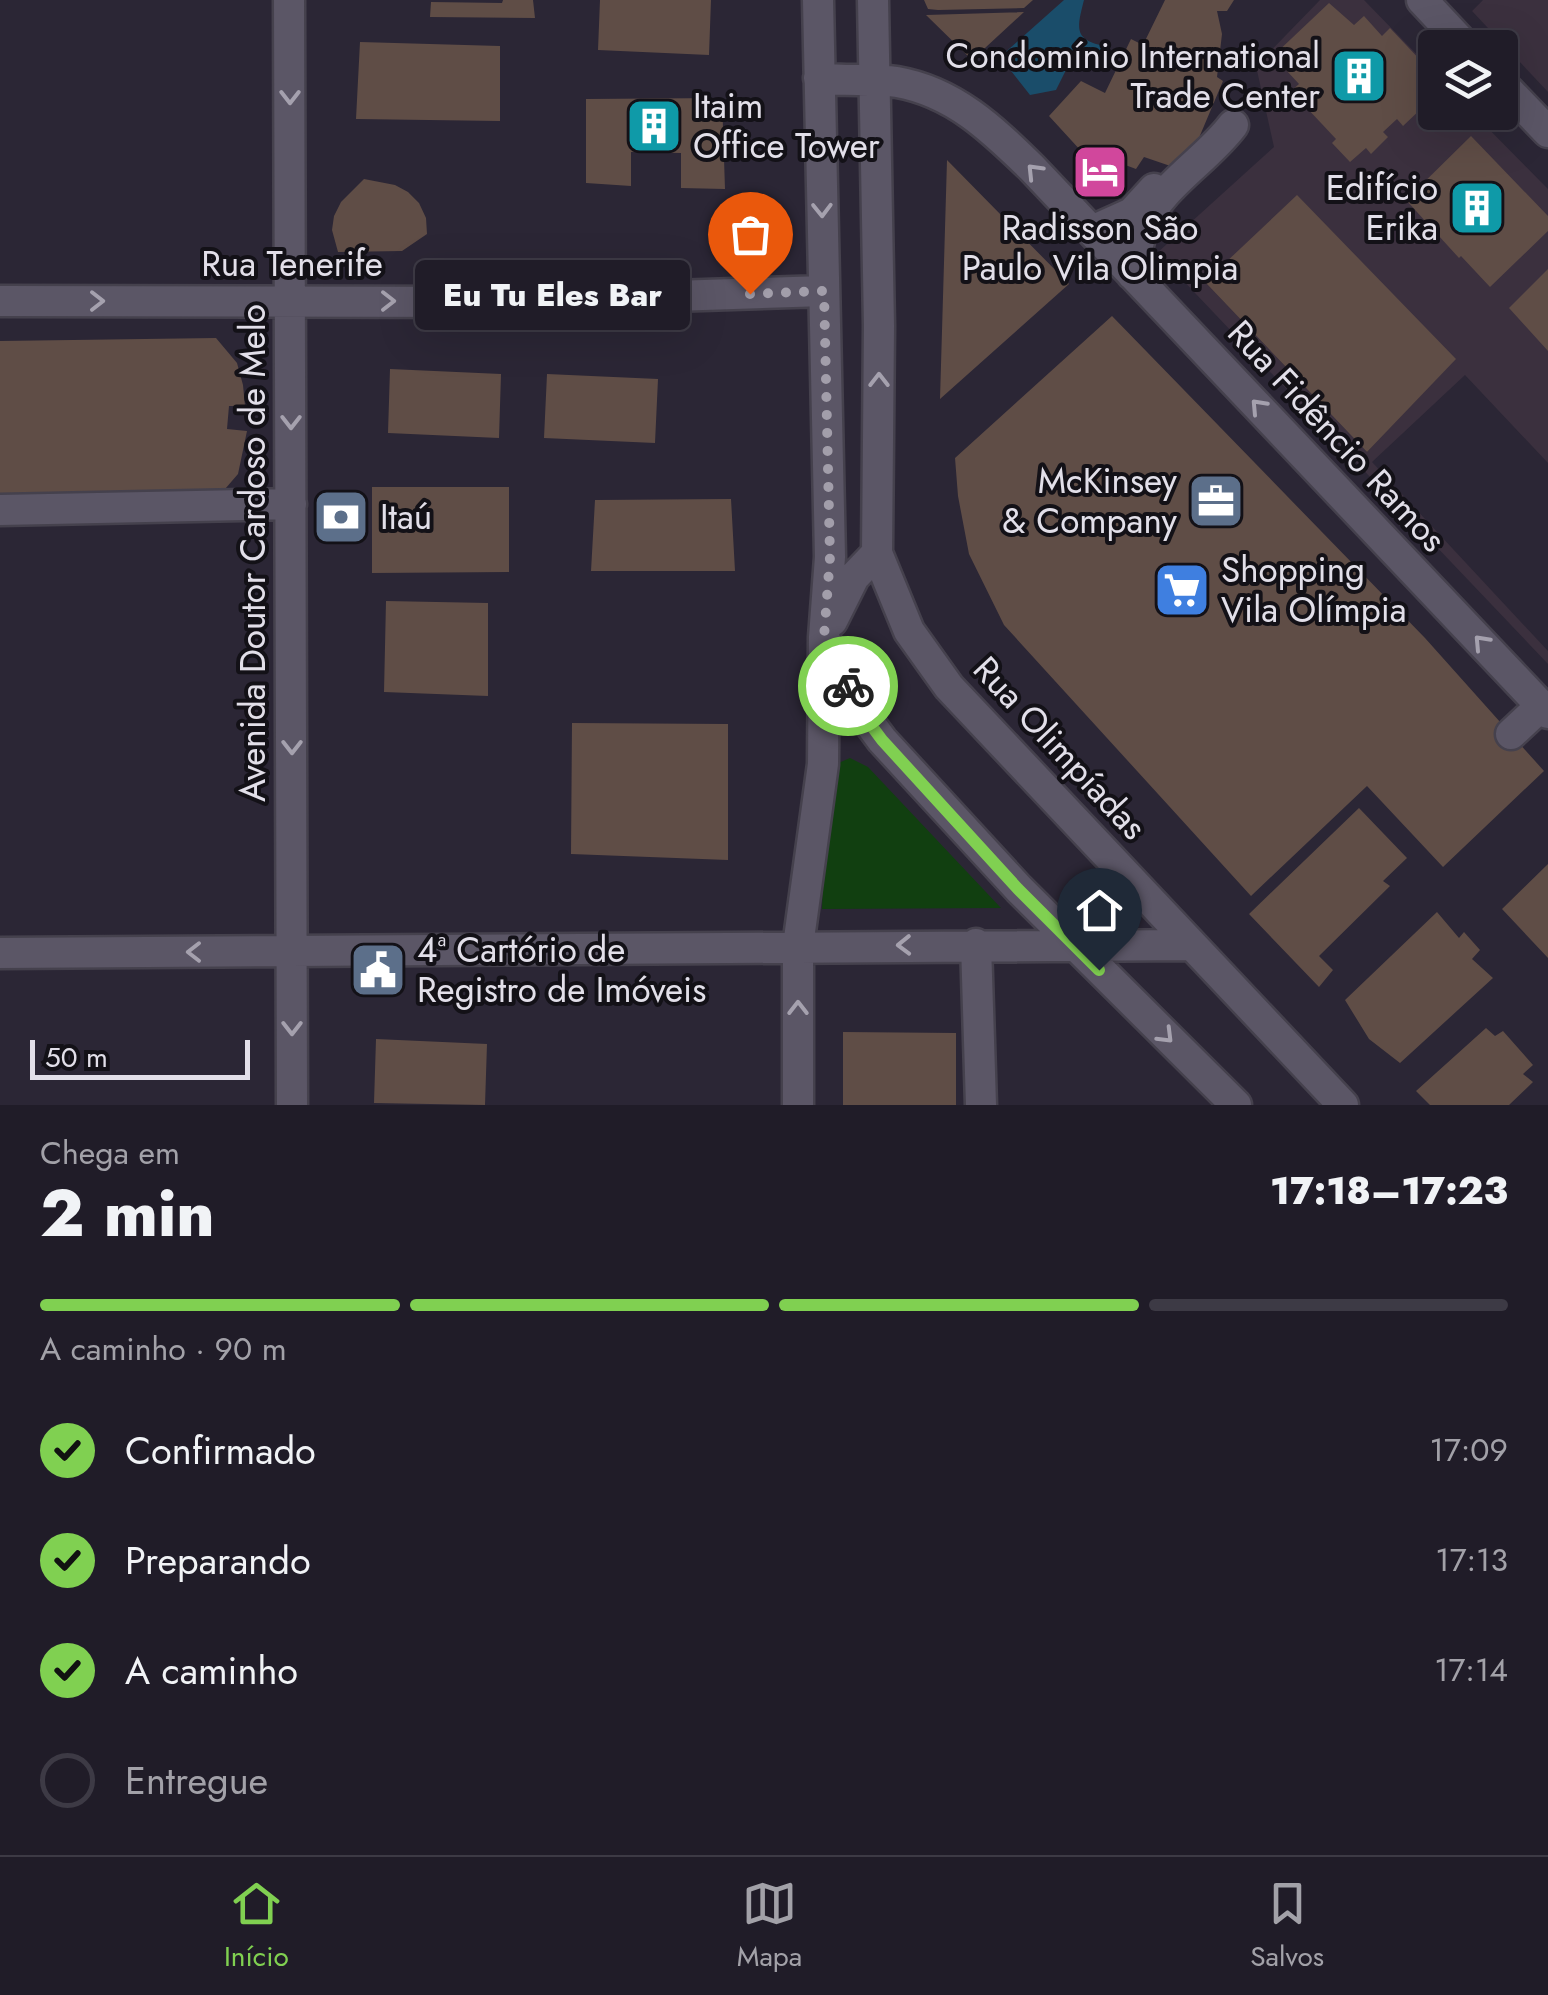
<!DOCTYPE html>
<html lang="pt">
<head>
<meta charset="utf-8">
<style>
	body { margin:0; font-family:Jost,sans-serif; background:#282530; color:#f1f3f6; height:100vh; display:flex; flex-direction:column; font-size:38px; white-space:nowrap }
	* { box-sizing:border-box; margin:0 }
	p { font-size:32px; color:#a2a1a8 }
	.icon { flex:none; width:55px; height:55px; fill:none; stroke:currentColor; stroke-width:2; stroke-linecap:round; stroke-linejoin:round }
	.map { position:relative; height:1105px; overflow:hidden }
	.panel { display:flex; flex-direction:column; background:#201c28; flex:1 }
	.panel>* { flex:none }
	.buttons { position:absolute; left:1418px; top:30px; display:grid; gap:20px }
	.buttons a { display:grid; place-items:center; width:100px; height:100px; border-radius:10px; background:#201c28; box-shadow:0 10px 40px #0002,0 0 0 2px #3d3a45; font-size:50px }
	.scale { position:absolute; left:30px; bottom:25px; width:220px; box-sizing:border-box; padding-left:10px; border:5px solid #e2dfe9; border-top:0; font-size:28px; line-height:35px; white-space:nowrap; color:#e2dfe9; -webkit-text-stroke:8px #131117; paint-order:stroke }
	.pin { position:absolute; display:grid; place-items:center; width:85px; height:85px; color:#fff; margin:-102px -42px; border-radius:50% 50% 50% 0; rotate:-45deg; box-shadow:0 0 10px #0007 }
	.pin .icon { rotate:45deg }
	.courier { position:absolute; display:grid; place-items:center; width:100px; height:100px; margin:-50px; border:8px solid #80d051; border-radius:50%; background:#fff; color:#222; box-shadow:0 2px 12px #0007 }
	.bubble { position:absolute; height:70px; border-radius:10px; background:#201c28; box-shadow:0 10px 40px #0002,0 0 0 2px #3d3a45; font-size:32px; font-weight:800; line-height:70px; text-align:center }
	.summary em { font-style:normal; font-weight:800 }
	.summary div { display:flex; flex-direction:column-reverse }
	.summary { display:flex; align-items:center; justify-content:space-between; height:170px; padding:0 40px }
	h1 { font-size:65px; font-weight:800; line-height:75px }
	.bar { display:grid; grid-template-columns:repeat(4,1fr); gap:15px 10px; align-content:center; height:120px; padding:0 40px }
	.bar i { height:12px; border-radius:8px; background:#3d3a45 }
	.bar .selected { background:#80d051 }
	.bar p { grid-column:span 4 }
	ol { padding:0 40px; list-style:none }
	li { display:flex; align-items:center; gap:30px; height:110px }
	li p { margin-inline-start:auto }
	li .icon { padding:10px; border-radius:50%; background:#80d051; color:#111; stroke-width:4 }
	li:last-child { color:#a2a1a8 }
	li i { width:55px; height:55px; border:5px solid #3d3a45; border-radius:50% }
	.menu { display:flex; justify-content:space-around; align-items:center; height:140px; border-top:2px solid #3d3a45; background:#201c28; font-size:28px; color:#a2a1a8 }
	.menu a { display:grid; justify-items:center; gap:5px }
	.menu .selected { color:#80d051 }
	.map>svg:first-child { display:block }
</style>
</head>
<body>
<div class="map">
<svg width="1548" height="1105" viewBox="0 0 1548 1105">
	<rect width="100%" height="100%" fill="#2b2635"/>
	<path fill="#3b303e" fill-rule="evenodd" d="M 1320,0 L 1364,0 L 1435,73 L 1435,112 L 1473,113 L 1548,189 L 1548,463 L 1465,375 L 1372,462 L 1548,651 L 1548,664 L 1157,253 L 1274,147 L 1256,66 ZM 1205,282 L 1455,359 L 1367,452 Z
		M 1483,0 L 1548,0 L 1548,92 L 1472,11 Z"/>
	<path fill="#113f10" d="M 850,758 L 868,767 L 1001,908 L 822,909 L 827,768 Z"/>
	<path fill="#1a4d6a" d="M 1064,0 L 1084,0 C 1077,28 1073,40 1105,46 L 1112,54 L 1111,64 L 1097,72 L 1085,64 L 1069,64 L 1056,90 L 1030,95 L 1000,57 Z"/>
	<path fill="#5f4d46" d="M 503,0 L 533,0 L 535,18 L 430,17 L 431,2 L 502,3 Z
		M 600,0 L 711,0 L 709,55 L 598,50 Z
		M 924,0 L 1033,0 L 1024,8 L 938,10 L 928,9 Z
		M 1165,0 L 1234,0 L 1227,11 L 1217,11 L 1222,34 L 1217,77 L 1223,81 L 1185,171 L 1144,157 L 1136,169 L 1101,156 L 1093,164 L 1049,116 L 1081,81 L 1105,93 L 1131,39 L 1143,45 Z
		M 1329,3 L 1354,25 L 1364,16 L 1382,36 L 1390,28 L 1424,64 L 1418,68 L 1435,86 L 1417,102 L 1423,107 L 1403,126 L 1397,119 L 1383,132 L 1388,137 L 1371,154 L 1366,148 L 1350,162 L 1332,143 L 1336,139 L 1291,91 L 1299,84 L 1273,56 Z
		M 1024,12 L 972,60 L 926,15 Z
		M 360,42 L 500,46 L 500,121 L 356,119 Z
		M 722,98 L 725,189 L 681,188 L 681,153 L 631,152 L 631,186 L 586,183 L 586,99 Z
		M 1471,136 L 1548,216 L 1548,231 L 1490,287 L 1461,256 L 1459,258 L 1406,200 Z
		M 947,160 L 1069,284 L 940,399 Z
		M 364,179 L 395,185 L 408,192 L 419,203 L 426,218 L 427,234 L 402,251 L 338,252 L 332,230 L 334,216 L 341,202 Z
		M 1297,195 L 1456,359 L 1367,452 L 1205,282 Z
		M 1548,269 L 1548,351 L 1509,308 Z
		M 1112,316 L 1425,638 L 1544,771 L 1443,867 L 1367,786 L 1251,896 L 1004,625 L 969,554 L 958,496 L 955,458 Z
		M 216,338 L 237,363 L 243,385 L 245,406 L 229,406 L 227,429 L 247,431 L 238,474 L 219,496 L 0,501 L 0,341 Z
		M 390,369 L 501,374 L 499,438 L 388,433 Z
		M 547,374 L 658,379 L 655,443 L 544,438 Z
		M 372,487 L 509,487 L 509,572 L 372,573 Z
		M 731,499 L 735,571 L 591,571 L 595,500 Z
		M 386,601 L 488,603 L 488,696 L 384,692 Z
		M 572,723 L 728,724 L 728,860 L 571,854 Z
		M 1359,808 L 1407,858 L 1383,881 L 1390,886 L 1319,956 L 1333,970 L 1319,987 L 1249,914 Z
		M 1548,864 L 1548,958 L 1502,909 Z
		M 1437,912 L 1459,938 L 1464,932 L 1480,950 L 1472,959 L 1493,978 L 1400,1063 L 1369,1039 L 1345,1000 Z
		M 1486,1028 L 1495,1036 L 1503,1031 L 1533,1065 L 1523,1074 L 1533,1082 L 1509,1105 L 1430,1105 L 1416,1091 Z
		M 843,1032 L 956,1033 L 956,1105 L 843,1105 Z
		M 376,1039 L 487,1044 L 485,1105 L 374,1103 Z"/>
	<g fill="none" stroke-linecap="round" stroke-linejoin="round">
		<g stroke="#45414d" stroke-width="35">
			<path id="minor" d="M 289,0 L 292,1105
				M 1422,0 L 1467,48
				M 819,78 C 845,82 871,78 897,82 C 954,92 992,129 1032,168 L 1548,713
				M 1500,82 L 1548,132
				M 1092,231 L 1132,213 L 1154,189
				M 1132,274 C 1135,258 1138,242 1143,227 C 1160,186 1207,160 1233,125
				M 0,301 L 491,302 L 824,291
				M 0,510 L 291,504
				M 877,553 L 909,631 L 949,687 L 1343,1105
				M 832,621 L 854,577 L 877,553 L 879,326 L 873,0
				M 827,644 L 862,713 L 882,740 L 1019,889 L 1236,1105
				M 1511,734 L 1541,706
				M 976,944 L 981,1105
				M 0,953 L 1191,945
				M 798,1105 L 798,946 L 823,764 L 824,637 L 830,557 L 818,0"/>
		</g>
		<use href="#minor" stroke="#5b5666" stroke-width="30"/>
	</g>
	<defs><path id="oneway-chevron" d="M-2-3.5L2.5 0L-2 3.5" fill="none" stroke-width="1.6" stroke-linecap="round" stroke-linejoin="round" transform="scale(2.5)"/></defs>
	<g stroke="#a5a1ae">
		<use href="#oneway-chevron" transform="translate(290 97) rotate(90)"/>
		<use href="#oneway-chevron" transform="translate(1034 171) rotate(-134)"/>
		<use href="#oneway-chevron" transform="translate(822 210) rotate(89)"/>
		<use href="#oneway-chevron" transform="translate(97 301)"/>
		<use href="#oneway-chevron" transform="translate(388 301)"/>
		<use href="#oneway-chevron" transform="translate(879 380) rotate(-90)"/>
		<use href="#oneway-chevron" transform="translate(1258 406) rotate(-133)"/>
		<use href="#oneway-chevron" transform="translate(291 422) rotate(90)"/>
		<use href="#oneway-chevron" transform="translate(1481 642) rotate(-133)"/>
		<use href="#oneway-chevron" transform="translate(292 747) rotate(90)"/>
		<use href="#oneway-chevron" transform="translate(904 945) rotate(179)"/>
		<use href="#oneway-chevron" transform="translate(194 952) rotate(180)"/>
		<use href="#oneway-chevron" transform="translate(798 1008) rotate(-90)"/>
		<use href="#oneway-chevron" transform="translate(292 1028) rotate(90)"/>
		<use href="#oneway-chevron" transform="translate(1166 1036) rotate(45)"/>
	</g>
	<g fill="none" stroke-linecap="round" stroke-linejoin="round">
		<path stroke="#a29eaa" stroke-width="10" stroke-dasharray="0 18" d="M 750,294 L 824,291 L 830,557 L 824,637 L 848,686"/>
		<path stroke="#80d051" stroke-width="12" d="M 848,686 L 862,713 L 882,740 L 1018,889 L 1099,970"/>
	</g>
	<defs>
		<g id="building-square" transform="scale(2.875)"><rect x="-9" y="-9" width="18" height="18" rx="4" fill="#0f9aa8" stroke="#131117"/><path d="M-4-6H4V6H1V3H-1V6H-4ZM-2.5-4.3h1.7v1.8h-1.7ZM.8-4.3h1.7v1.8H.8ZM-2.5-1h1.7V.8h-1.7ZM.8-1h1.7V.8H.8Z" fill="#fff"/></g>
		<g id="hotel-square" transform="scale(2.875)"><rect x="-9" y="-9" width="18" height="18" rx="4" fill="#d1479c" stroke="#131117"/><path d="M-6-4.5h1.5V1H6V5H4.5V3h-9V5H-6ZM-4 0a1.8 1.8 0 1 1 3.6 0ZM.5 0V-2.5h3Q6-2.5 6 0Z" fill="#fff"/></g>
		<g id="office-square" transform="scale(2.875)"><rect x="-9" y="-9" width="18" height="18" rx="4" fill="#5c6f8a" stroke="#131117"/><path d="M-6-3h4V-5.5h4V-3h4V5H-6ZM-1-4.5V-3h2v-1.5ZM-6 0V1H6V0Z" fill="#fff"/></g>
		<g id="bank-square" transform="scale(2.875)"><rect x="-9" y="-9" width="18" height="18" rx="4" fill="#5c6f8a" stroke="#131117"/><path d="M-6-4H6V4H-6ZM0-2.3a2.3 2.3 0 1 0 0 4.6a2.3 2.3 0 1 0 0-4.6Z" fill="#fff"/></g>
		<g id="supermarket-square" transform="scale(2.875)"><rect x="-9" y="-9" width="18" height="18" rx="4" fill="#3f7fe0" stroke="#131117"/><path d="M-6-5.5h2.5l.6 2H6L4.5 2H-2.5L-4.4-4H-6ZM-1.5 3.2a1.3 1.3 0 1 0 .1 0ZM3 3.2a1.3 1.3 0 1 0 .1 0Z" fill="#fff"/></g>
		<g id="civic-square" transform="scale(2.875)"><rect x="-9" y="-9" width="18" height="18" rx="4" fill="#5c6f8a" stroke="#131117"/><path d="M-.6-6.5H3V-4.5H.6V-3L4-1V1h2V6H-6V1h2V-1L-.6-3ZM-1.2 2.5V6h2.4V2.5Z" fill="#fff"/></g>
	</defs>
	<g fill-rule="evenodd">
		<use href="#building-square" x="1359" y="76"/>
		<use href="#building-square" x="654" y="126"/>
		<use href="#hotel-square" x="1100" y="172"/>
		<use href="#building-square" x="1477" y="208"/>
		<use href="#office-square" x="1216" y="501"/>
		<use href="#bank-square" x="341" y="517"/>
		<use href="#supermarket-square" x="1182" y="590"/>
		<use href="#civic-square" x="378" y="970"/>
	</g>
	<g text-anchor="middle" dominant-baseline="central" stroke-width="8" stroke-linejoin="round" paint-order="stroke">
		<g font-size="35" fill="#e2dfe9" stroke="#131117" text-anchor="start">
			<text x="1320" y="56" text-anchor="end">Condomínio International<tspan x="1320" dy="40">Trade Center</tspan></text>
			<text x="693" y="106">Itaim<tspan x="693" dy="40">Office Tower</tspan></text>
			<text x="1438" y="188" text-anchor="end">Edifício<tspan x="1438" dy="40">Erika</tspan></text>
			<text x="1100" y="228" text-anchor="middle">Radisson São<tspan x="1100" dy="40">Paulo Vila Olimpia</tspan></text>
			<text x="1177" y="481" text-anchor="end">McKinsey<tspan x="1177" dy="40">&amp; Company</tspan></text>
			<text x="380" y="517">Itaú</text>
			<text x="1221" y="570">Shopping<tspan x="1221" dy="40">Vila Olímpia</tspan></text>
			<text x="417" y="950">4ª Cartório de<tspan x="417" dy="40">Registro de Imóveis</tspan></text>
		</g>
		<g font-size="35" fill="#e2dfe9" stroke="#131117">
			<text x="292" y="264">Rua Tenerife</text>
			<text transform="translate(1337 436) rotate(47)">Rua Fidêncio Ramos</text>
			<text transform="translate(253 553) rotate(-90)">Avenida Doutor Cardoso de Melo</text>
			<text transform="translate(1060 748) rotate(47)">Rua Olimpíadas</text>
		</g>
	</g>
</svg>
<div class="buttons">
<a><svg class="icon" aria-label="layers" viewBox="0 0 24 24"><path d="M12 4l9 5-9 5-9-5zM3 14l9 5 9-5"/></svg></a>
</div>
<div class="scale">50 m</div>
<div class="pin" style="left:750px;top:294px;background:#ea580c"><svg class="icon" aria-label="bag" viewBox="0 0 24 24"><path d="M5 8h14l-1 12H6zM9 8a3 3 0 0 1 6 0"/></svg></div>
<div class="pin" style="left:1099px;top:970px;background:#1f2937"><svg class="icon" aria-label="home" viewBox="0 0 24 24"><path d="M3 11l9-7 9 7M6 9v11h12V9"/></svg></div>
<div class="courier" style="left:848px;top:686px"><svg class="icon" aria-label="bike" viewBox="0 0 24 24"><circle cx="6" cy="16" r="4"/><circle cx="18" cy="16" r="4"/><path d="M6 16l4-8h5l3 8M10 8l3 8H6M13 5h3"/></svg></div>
<div class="bubble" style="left:415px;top:260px;width:275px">Eu Tu Eles Bar</div>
</div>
<section class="panel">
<div class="summary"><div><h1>2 min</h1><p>Chega em</p></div><em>17:18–17:23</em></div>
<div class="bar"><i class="selected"></i><i class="selected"></i><i class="selected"></i><i></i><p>A caminho · 90 m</p></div>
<ol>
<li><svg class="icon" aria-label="check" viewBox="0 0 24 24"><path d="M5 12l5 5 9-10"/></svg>Confirmado<p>17:09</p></li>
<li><svg class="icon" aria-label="check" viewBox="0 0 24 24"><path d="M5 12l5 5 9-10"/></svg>Preparando<p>17:13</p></li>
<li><svg class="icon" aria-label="check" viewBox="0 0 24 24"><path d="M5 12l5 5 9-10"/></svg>A caminho<p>17:14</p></li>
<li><i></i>Entregue</li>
</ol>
</section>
<nav class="menu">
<a class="selected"><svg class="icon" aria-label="home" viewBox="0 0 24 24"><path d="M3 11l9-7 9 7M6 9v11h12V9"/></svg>Início</a>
<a><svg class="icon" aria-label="map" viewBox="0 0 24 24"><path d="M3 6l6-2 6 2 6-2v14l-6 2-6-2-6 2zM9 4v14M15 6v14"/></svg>Mapa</a>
<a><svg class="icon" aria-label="saved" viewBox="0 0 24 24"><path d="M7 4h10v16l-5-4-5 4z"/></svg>Salvos</a>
</nav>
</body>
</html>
